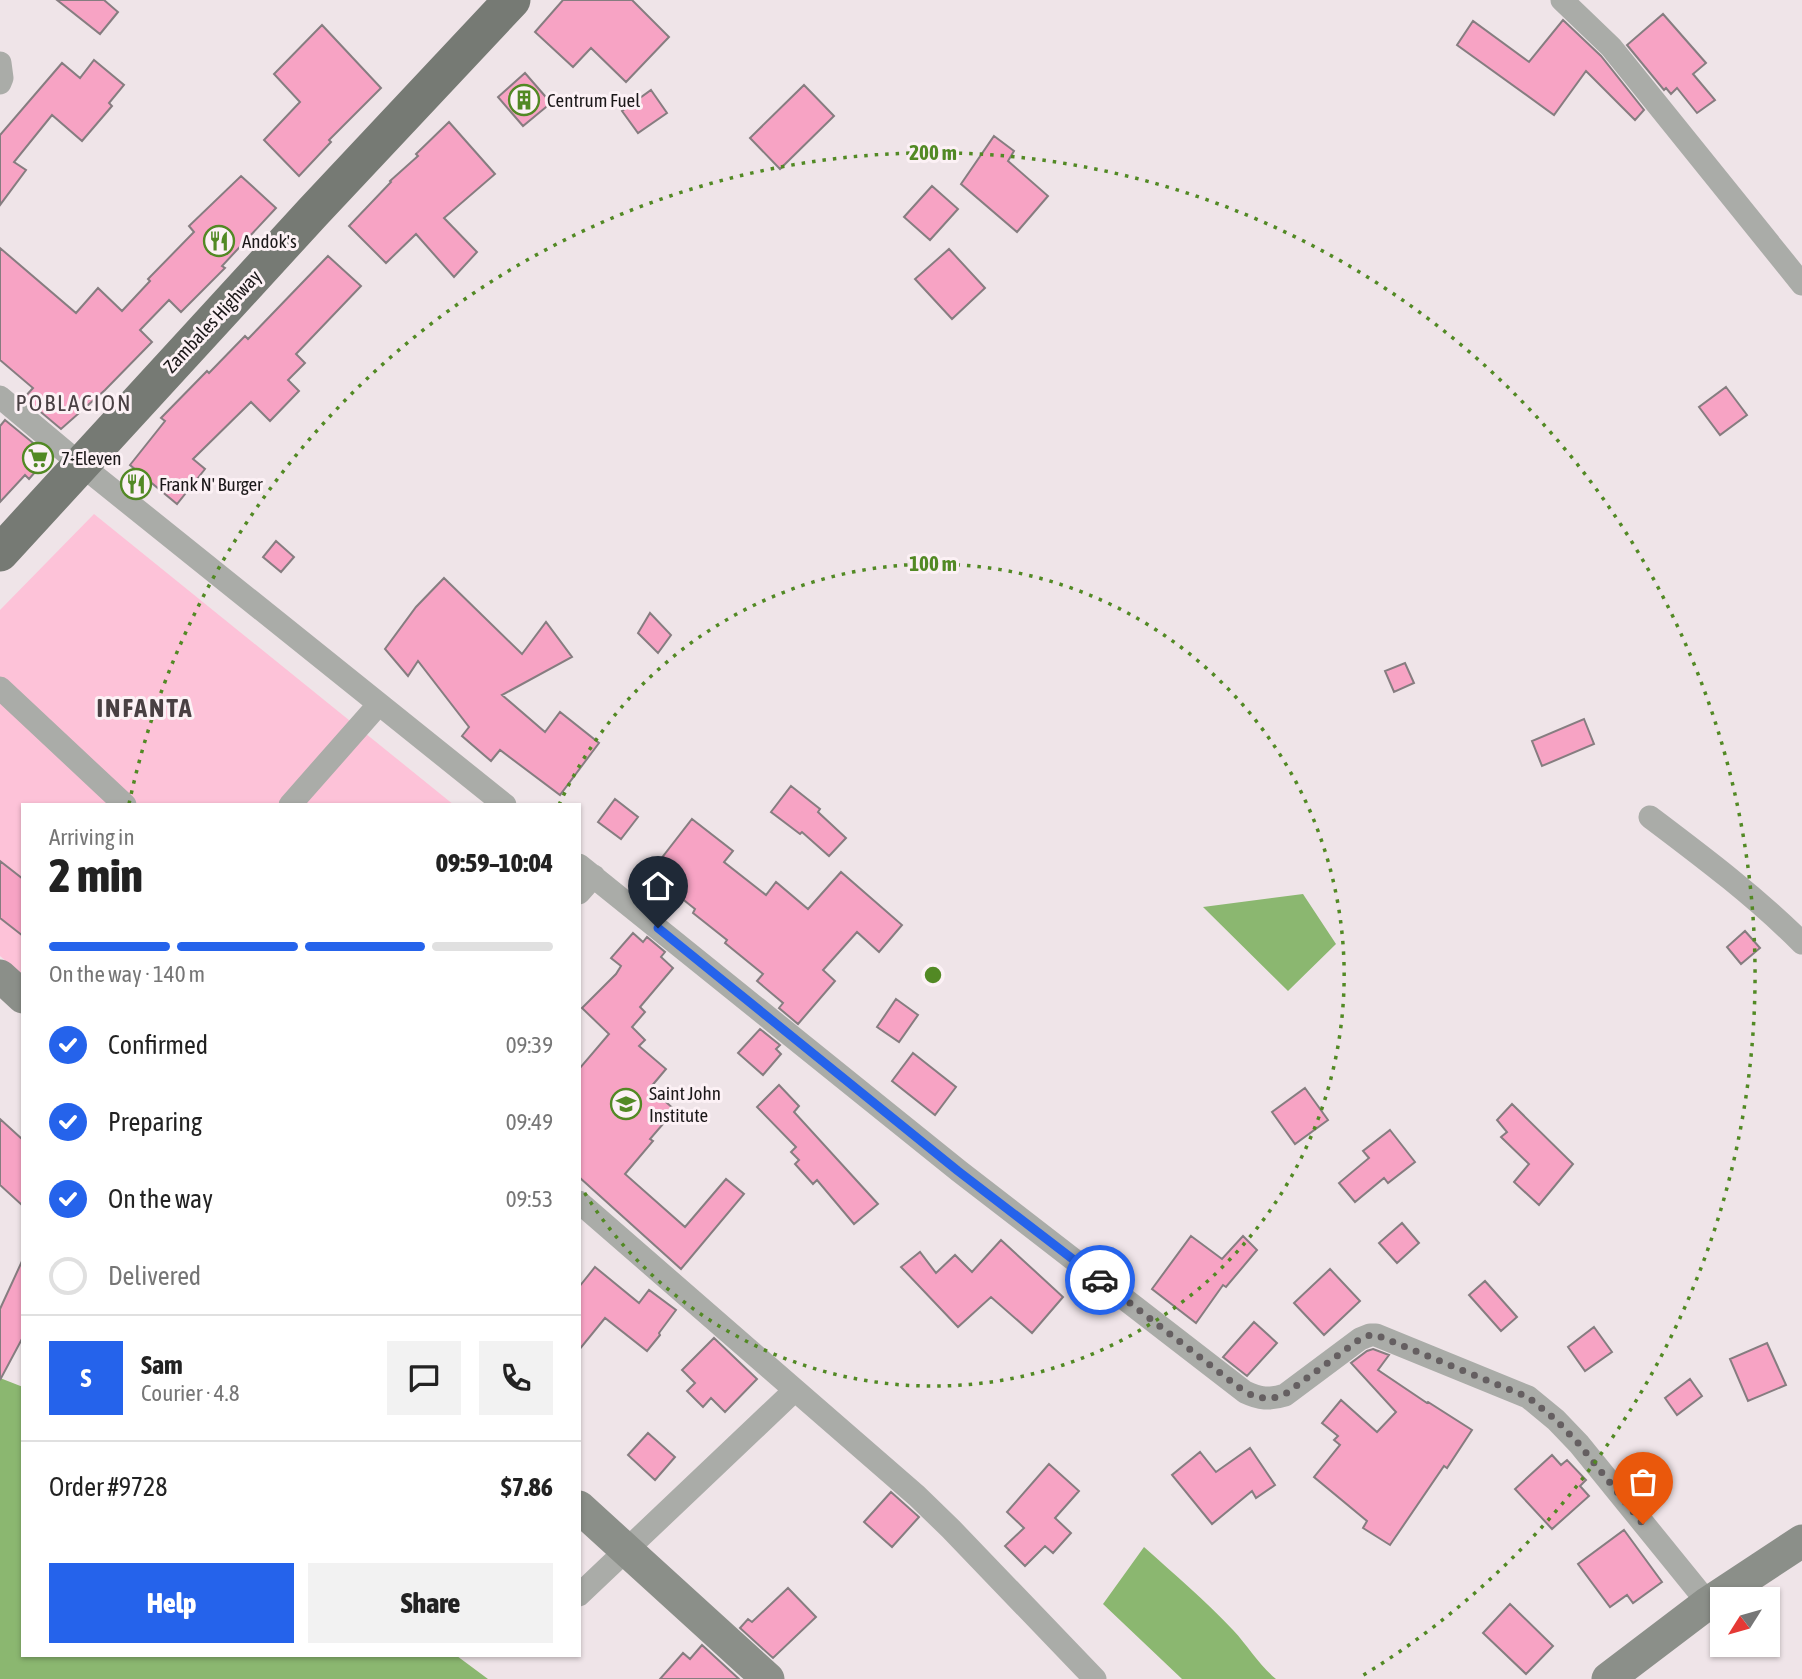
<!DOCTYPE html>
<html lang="en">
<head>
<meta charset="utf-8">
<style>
	body { margin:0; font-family:"Asap Condensed",sans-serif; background:#f2f2f2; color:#222; height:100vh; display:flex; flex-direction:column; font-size:26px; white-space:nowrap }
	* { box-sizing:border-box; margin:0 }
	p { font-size:23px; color:#767676 }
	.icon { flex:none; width:38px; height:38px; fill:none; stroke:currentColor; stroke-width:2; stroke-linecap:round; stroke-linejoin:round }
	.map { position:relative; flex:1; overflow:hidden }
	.side { position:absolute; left:21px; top:803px; width:560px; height:854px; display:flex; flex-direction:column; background:#fff; border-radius:0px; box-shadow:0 2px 5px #0004 }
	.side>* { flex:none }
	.needle { width:46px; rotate:233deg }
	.fabs { position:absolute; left:1710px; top:1587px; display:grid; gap:14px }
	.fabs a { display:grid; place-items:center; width:70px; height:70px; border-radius:0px; background:#fff; box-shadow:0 2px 5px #0004; font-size:35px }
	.pin { position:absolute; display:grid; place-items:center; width:60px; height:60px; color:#fff; margin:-72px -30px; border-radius:50% 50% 50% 0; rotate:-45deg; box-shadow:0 0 7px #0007 }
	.pin .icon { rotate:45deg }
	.courier { position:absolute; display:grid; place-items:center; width:70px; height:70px; margin:-35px; border:5px solid #2563eb; border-radius:50%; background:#fff; color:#222; box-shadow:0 2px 9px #0007 }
	.headline em { font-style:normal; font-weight:800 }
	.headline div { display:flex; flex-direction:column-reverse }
	.headline { display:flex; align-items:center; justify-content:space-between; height:119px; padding:0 28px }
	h1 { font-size:46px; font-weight:800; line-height:52px }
	.bar { display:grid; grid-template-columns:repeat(4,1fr); gap:10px 7px; align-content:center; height:84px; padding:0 28px }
	.bar i { height:9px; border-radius:5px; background:#e0e0e0 }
	.bar .current { background:#2563eb }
	.bar p { grid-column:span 4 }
	.line { display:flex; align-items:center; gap:18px; padding:0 28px; border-top:2px solid #e0e0e0 }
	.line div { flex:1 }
	.round { display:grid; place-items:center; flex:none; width:74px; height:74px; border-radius:0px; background:#f2f2f2 }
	ol { padding:0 28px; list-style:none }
	li { display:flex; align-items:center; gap:21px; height:77px }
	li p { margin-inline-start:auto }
	li .icon { padding:7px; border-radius:50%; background:#2563eb; color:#fff; stroke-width:4 }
	li:last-child { color:#767676 }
	li i { width:38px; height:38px; border:4px solid #e0e0e0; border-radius:50% }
	.primary-button { display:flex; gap:14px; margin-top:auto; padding:14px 28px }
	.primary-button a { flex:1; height:80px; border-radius:0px; background:#2563eb; color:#fff; font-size:28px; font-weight:800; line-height:80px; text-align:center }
	.primary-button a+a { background:#f2f2f2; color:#222 }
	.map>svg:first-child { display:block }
</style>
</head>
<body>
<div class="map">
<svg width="1802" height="1679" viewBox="0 0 1802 1679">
	<rect width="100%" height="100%" fill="#efe4e8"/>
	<path fill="#fdc2d8" d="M 94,514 L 454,805 L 23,805 L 23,976 L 0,956 L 0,610 Z"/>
	<path fill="#8bb770" d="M 1303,894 L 1336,944 L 1288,991 L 1203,907 Z
		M 0,1378 L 23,1387 L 23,1656 L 457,1656 L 488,1679 L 0,1679 Z
		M 1144,1547 C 1174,1574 1205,1600 1233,1630 C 1248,1646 1259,1665 1276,1679 L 1182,1679 L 1103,1604 Z"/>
	<path fill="#f7a3c4" stroke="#867d80" stroke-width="2" d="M 57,0 L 104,0 L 118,12 L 100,34 Z
		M 563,0 L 632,0 L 669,37 L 626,82 L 591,48 L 573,67 L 535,32 Z
		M 1663,14 L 1706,63 L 1693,74 L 1715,100 L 1697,113 L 1677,88 L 1671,94 L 1666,88 L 1664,90 L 1627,45 Z
		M 1563,20 L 1601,56 L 1644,110 L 1635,120 L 1586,71 L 1554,115 L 1457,45 L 1473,21 L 1529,62 Z
		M 322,25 L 381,88 L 329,140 L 331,142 L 299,176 L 264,140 L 300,102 L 274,74 Z
		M 94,60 L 124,85 L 109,103 L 112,106 L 82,141 L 52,115 L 14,162 L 26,170 L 0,205 L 0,135 L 62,63 L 80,78 Z
		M 525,73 L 551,103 L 523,126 L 498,97 Z
		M 804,85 L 834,116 L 780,169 L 750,138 Z
		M 651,90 L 667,113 L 638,133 L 622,111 Z
		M 449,122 L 495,174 L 444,218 L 477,252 L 454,277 L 416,234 L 386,263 L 349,226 L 391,182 L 390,181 L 418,156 L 416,154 Z
		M 994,136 L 1014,151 L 1008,161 L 1048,196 L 1017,232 L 961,184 Z
		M 241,176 L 276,208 L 222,266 L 225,268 L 181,312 L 169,300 L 140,330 L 152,342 L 105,390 L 61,429 L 24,398 L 33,388 L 0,360 L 0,248 L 76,313 L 98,288 L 122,311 L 150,281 L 148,279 L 194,232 L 189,226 Z
		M 932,186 L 958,209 L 930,240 L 904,217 Z
		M 949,249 L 985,288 L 952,319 L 915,279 Z
		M 328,256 L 361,286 L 296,354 L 305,363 L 288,380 L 299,391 L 270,421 L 251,402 L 193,459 L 205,469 L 177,504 L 130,465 L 165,421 L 161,418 L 207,371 L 209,373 L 245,336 L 248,339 Z
		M 1726,387 L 1747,415 L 1720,435 L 1699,407 Z
		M 5,420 L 49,456 L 29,479 L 25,475 L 0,502 L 0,426 Z
		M 276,541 L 294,557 L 281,572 L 263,557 Z
		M 444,578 L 522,654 L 546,622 L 572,657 L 502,695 L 545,732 L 560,712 L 599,743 L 560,795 L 500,750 L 491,761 L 462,736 L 469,727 L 418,661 L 408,676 L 385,649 L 416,607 Z
		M 650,613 L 671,635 L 658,653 L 638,633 Z
		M 1405,663 L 1414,683 L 1394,692 L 1385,671 Z
		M 1584,719 L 1594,744 L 1542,766 L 1532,741 Z
		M 791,786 L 820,809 L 818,812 L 846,838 L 829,856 L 802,832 L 800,834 L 771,812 Z
		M 615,799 L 638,817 L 621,839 L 598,822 Z
		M 692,819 L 733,851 L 724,862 L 766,895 L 776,882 L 808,909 L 841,872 L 902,925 L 879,952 L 857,932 L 823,970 L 835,981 L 798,1024 L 779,1008 L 783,1003 L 757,981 L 763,974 L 725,943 L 727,940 L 693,913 L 695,909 L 650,873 Z
		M 0,861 L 23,879 L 23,936 L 0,918 Z
		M 1745,931 L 1760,948 L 1741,964 L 1727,947 Z
		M 633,933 L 643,942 L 647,937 L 665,952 L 661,957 L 673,968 L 640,1007 L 645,1012 L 632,1027 L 645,1040 L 639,1046 L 666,1069 L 650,1088 L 675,1110 L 650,1139 L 653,1141 L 625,1174 L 685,1227 L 726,1179 L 744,1194 L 681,1269 L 579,1177 L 579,1069 L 609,1034 L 582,1008 L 616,974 L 621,966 L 611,958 Z
		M 896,999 L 918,1015 L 899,1042 L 877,1027 Z
		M 760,1029 L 780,1045 L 776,1049 L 781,1054 L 763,1075 L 738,1053 Z
		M 913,1053 L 956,1087 L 935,1115 L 892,1081 Z
		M 779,1085 L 799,1106 L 794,1112 L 878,1204 L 854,1224 L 817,1180 L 813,1184 L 795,1164 L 799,1160 L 791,1152 L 796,1147 L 757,1107 Z
		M 1305,1088 L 1328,1120 L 1295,1144 L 1272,1112 Z
		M 1512,1104 L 1573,1164 L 1539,1205 L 1514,1182 L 1529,1164 L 1501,1137 L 1507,1132 L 1497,1120 Z
		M 0,1119 L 23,1140 L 23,1206 L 0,1185 Z
		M 1390,1130 L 1415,1162 L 1388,1183 L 1384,1178 L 1355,1202 L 1339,1183 L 1369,1158 L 1363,1151 Z
		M 1402,1223 L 1419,1243 L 1397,1263 L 1379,1243 Z
		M 1191,1236 L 1222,1259 L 1243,1236 L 1257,1250 L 1226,1287 L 1223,1285 L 1196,1323 L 1152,1289 Z
		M 1001,1240 L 1063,1297 L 1032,1333 L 991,1297 L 958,1327 L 901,1267 L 920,1252 L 936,1273 L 955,1255 L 972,1272 Z
		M 23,1259 L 23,1337 L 0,1380 L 0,1309 Z
		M 595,1267 L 639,1303 L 649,1290 L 676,1310 L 659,1333 L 660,1335 L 647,1351 L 605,1318 L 579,1350 L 579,1287 Z
		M 1330,1269 L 1360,1301 L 1324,1335 L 1294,1303 Z
		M 1485,1281 L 1517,1317 L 1501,1331 L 1469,1295 Z
		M 1254,1322 L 1277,1343 L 1247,1376 L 1223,1357 Z
		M 1594,1327 L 1612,1352 L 1585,1371 L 1568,1347 Z
		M 714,1338 L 757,1379 L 725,1412 L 711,1398 L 703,1407 L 687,1391 L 695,1383 L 682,1370 Z
		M 1767,1343 L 1786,1385 L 1748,1401 L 1730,1359 Z
		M 1373,1349 L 1389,1355 L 1378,1370 L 1427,1403 L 1428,1402 L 1472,1430 L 1447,1468 L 1444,1466 L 1390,1545 L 1363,1528 L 1367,1521 L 1314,1477 L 1340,1445 L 1334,1440 L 1338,1436 L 1322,1423 L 1341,1400 L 1377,1432 L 1396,1412 L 1351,1363 L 1367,1351 Z
		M 1690,1379 L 1702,1396 L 1677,1415 L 1665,1398 Z
		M 648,1433 L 675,1457 L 655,1480 L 628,1455 Z
		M 1250,1448 L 1275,1485 L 1256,1498 L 1252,1491 L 1212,1524 L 1172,1475 L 1200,1452 L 1216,1472 Z
		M 1552,1455 L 1561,1465 L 1567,1460 L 1586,1480 L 1580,1486 L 1589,1496 L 1552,1529 L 1515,1489 Z
		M 1049,1464 L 1079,1491 L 1055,1518 L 1071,1533 L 1053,1553 L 1045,1546 L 1025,1566 L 1005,1546 L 1024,1528 L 1007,1512 Z
		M 891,1492 L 919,1517 L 892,1547 L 864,1522 Z
		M 1624,1530 L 1662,1582 L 1633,1603 L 1627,1595 L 1610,1607 L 1578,1564 Z
		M 788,1588 L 816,1617 L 773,1658 L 740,1628 L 748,1619 L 752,1622 Z
		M 1510,1604 L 1553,1646 L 1526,1674 L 1483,1633 Z
		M 702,1645 L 739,1679 L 660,1679 L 683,1653 L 690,1659 Z"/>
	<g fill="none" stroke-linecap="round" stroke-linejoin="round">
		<path stroke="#aaaca8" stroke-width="23" d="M 1562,0 L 1611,47 L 1802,284
			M 0,63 L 2,78 L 0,83
			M 0,397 L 80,464 L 505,805
			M 0,688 L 125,805
			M 290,805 L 379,704
			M 1650,817 C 1703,857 1755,896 1802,943
			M 579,865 L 959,1171 L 1245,1392 C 1260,1399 1269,1400 1285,1395 L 1360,1339 L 1370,1335 L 1376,1335 L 1528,1397 L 1556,1420 L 1579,1444 L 1708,1603
			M 579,893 L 594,876
			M 579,1202 L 917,1496 L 951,1529 L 1095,1679
			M 579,1595 L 795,1390"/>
		<path stroke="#8b8f89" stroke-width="33" d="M 0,976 L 23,997
			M 579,1507 L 768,1679
			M 1608,1679 L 1708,1603 L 1802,1541"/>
		<path stroke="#767a74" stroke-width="37" d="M 0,553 L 313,212 L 512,0"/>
	</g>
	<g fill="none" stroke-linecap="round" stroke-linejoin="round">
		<path stroke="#655f61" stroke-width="7" stroke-dasharray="0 12.6" d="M 1100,1280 L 1245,1392 C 1260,1399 1269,1400 1284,1395 L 1360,1339 L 1370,1335 L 1376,1335 L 1528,1397 L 1556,1420 L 1579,1444 L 1643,1524"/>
		<path stroke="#2563eb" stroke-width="9" d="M 658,928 L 958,1171 L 1100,1280"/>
	</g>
	<g fill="none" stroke="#528924" stroke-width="3.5" stroke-dasharray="3.5 7">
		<path d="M559 805A411 411 0 1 1 581 1187"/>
		<path d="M129 804A822 822 0 1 1 1362 1676"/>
	</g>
	<defs>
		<g id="building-ring" transform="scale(1.575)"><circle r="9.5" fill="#fcf1f5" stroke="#528924" stroke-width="1.5"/><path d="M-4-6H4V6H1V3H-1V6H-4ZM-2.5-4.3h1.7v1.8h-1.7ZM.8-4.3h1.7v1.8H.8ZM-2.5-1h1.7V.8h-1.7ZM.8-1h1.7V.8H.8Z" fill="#528924"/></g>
		<g id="restaurant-ring" transform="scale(1.575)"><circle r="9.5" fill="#fcf1f5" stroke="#528924" stroke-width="1.5"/><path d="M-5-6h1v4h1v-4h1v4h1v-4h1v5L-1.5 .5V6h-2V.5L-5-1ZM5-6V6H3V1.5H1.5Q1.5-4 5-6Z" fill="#528924"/></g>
		<g id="supermarket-ring" transform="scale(1.575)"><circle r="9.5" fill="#fcf1f5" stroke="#528924" stroke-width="1.5"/><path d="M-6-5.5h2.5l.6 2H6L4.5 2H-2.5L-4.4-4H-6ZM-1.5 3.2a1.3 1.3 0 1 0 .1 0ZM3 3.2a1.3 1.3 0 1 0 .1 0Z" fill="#528924"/></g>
		<g id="school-ring" transform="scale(1.575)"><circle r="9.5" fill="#fcf1f5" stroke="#528924" stroke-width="1.5"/><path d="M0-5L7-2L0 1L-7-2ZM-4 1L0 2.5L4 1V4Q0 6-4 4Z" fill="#528924"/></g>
	</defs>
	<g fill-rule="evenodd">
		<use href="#building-ring" x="524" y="100"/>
		<use href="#restaurant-ring" x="219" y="241"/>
		<use href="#supermarket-ring" x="38" y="458"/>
		<use href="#restaurant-ring" x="136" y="484"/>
		<use href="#school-ring" x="626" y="1104"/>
	</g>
	<g text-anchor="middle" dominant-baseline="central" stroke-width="6" stroke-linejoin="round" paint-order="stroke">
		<g font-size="19" fill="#1b1819" stroke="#fcf1f5" text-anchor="start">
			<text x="547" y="100">Centrum Fuel</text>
			<text x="242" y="241">Andok's</text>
			<text x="61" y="458">7-Eleven</text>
			<text x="159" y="484">Frank N' Burger</text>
			<text x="649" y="1093">Saint John<tspan x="649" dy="22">Institute</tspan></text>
		</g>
		<g font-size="19" fill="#1b1819" stroke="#fcf1f5">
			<text transform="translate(212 321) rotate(-47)">Zambales Highway</text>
		</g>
		<g font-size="23" letter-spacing="2" fill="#494043" stroke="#fcf1f5">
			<text x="74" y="403">POBLACION</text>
		</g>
		<g font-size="26" font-weight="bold" letter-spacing="2" fill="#494043" stroke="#fcf1f5">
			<text x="145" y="708">INFANTA</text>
		</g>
	</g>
	<circle cx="933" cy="975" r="10" fill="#528924" stroke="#fcf1f5" stroke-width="3.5"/>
	<g font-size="21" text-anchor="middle" font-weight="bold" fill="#528924" stroke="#fcf1f5" stroke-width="6" stroke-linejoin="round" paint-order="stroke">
		<text x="933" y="160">200 m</text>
		<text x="933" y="571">100 m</text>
	</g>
</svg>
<div class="fabs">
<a><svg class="needle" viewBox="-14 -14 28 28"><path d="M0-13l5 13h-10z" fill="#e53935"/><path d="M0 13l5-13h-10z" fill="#767676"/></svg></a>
</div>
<div class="pin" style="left:1643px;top:1524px;background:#ea580c"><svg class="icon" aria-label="bag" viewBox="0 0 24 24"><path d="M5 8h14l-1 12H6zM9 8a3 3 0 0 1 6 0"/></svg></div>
<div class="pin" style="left:658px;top:928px;background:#1f2937"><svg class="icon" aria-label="home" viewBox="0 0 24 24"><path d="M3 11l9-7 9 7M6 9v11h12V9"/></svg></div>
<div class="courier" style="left:1100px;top:1280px"><svg class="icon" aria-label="car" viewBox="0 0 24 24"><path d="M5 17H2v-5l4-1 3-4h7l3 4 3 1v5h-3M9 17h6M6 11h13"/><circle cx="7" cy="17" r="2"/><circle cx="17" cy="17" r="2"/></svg></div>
<section class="side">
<div class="headline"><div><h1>2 min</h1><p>Arriving in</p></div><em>09:59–10:04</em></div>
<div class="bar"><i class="current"></i><i class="current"></i><i class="current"></i><i></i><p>On the way · 140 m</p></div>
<ol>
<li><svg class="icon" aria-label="check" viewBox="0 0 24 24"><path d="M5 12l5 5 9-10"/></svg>Confirmed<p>09:39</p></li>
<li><svg class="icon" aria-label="check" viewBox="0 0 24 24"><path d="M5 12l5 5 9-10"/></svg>Preparing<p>09:49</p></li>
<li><svg class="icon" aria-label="check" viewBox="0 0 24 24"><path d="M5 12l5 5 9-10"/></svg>On the way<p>09:53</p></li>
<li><i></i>Delivered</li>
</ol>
<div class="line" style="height:126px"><b class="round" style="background:#2563eb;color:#fff">S</b><div><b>Sam</b><p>Courier · 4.8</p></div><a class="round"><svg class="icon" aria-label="chat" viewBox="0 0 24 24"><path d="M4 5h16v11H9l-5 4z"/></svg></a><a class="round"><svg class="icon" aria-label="phone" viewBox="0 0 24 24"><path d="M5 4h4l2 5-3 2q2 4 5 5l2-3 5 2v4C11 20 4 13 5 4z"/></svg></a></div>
<div class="line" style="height:91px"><div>Order #9728</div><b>$7.86</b></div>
<div class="primary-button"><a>Help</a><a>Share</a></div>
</section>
</div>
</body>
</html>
